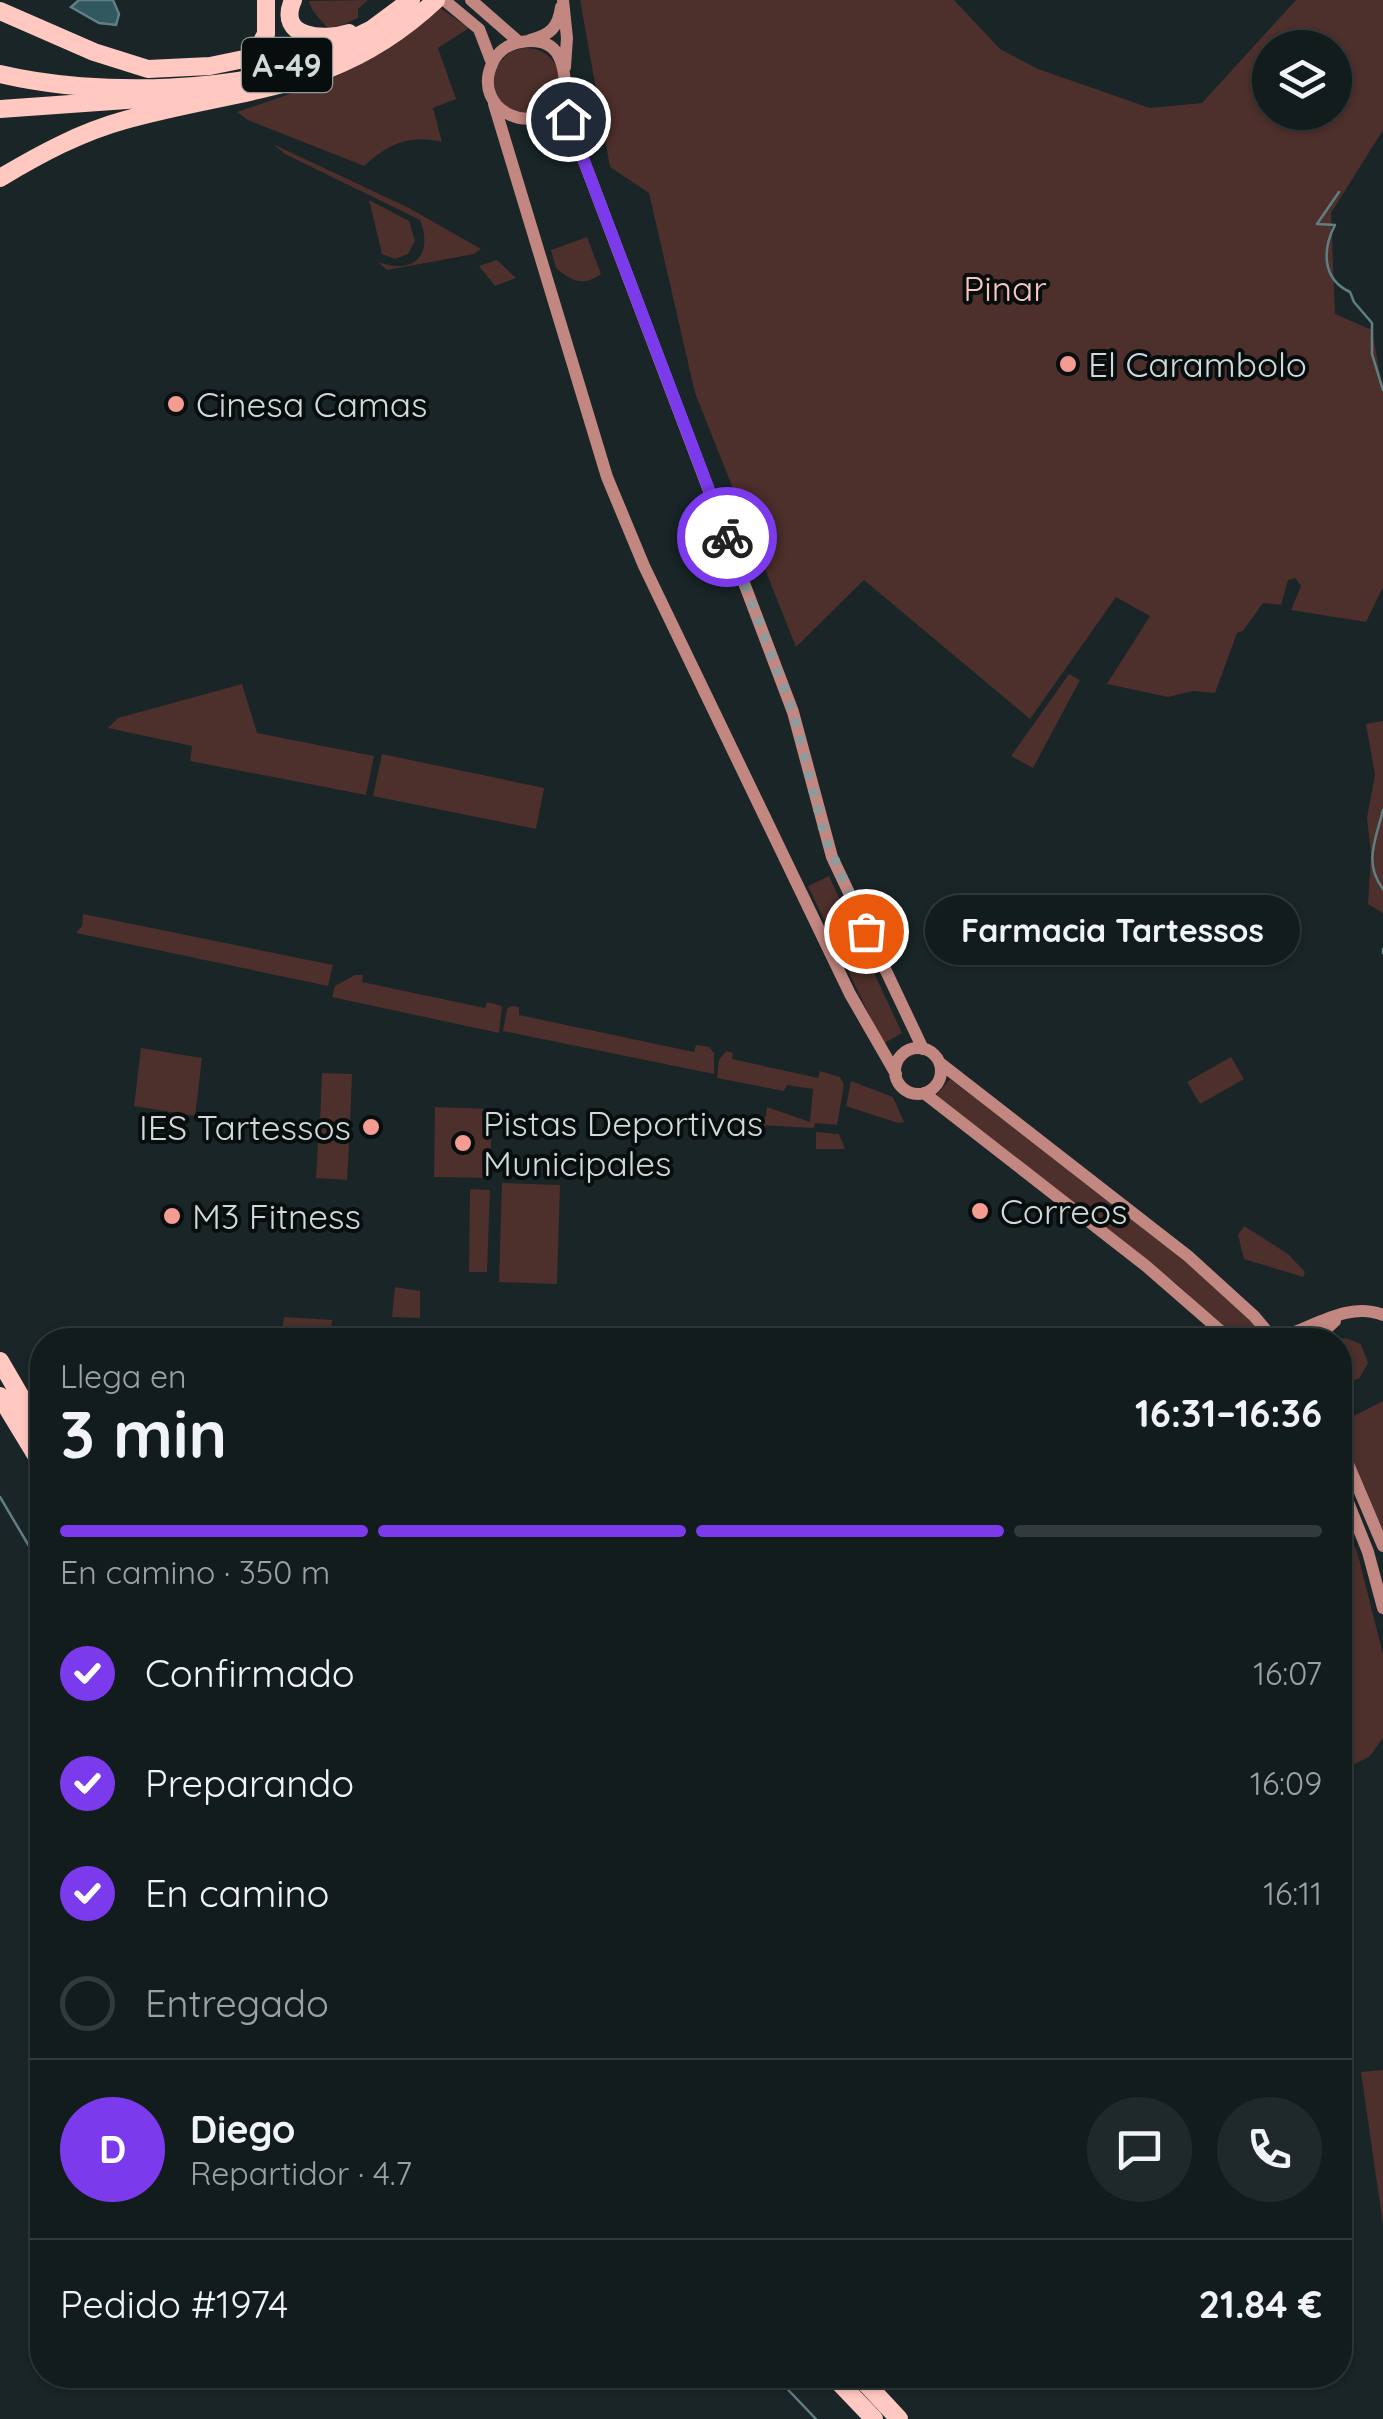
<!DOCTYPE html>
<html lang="es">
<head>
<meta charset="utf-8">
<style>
	body { margin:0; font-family:Quicksand,sans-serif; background:#20292a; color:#f1f3f6; height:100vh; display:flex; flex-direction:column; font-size:38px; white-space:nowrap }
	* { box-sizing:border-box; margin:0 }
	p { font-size:32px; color:#9da1a4 }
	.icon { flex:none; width:55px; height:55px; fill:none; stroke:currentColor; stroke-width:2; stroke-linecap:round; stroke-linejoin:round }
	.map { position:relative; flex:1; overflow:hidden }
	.drawer { position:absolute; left:30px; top:1328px; width:1322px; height:1060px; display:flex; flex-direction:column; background:#131c1d; border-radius:40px; box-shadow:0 2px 8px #0004,0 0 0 2px #323a3b }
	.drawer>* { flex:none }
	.fabs { position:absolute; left:1252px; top:30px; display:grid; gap:20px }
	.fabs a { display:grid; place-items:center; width:100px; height:100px; border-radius:50%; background:#131c1d; box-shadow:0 2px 8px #0004,0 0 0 2px #323a3b; font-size:50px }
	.pin { position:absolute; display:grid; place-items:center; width:85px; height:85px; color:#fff; margin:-42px; border:5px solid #fff; border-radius:50%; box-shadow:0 2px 10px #0007 }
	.courier { position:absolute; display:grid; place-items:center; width:100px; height:100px; margin:-50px; border:8px solid #7c3aed; border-radius:50%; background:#fff; color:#222; box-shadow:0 2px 12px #0007 }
	.bubble { position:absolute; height:70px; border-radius:35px; background:#131c1d; box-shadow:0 2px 8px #0004,0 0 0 2px #323a3b; font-size:32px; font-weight:700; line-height:70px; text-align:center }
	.head em { font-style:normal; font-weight:700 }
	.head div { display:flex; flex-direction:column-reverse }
	.head { display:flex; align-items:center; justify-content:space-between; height:170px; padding:0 30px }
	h1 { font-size:65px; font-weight:700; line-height:75px }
	.bar { display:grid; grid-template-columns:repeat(4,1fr); gap:15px 10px; align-content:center; height:120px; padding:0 30px }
	.bar i { height:12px; border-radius:8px; background:#323a3b }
	.bar .current { background:#7c3aed }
	.bar p { grid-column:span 4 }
	.line { display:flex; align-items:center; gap:25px; padding:0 30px; border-top:2px solid #323a3b }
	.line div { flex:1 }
	.round { display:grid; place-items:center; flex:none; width:105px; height:105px; border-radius:52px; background:#20292a }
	ol { padding:0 30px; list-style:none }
	li { display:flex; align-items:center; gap:30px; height:110px }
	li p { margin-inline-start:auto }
	li .icon { padding:10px; border-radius:50%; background:#7c3aed; color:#fff; stroke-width:4 }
	li:last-child { color:#9da1a4 }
	li i { width:55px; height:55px; border:5px solid #323a3b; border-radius:50% }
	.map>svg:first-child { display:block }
</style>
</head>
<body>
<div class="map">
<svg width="1383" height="2419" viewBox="0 0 1383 2419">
	<rect width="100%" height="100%" fill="#192527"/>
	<path fill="#4d2f2b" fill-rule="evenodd" d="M 368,0 L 358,9 L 358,18 L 329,31 C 322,19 312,14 309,1 Z
		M 580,0 L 954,0 L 1000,49 L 1038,69 L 1150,108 L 1202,103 L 1296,0 L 1383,0 L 1383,130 L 1331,213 L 1335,314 L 1372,330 L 1383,391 L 1383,587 L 1366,622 L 1291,610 L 1301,586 L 1295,578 L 1288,580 L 1281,605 L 1263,603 L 1243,631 L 1237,633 L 1215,693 L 1193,691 L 1168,697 L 1107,684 L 1150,616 L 1116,597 L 1030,719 L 864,580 L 796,647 L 695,393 L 649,193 L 610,167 ZM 1270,48 L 1335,48 L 1335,112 L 1270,112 Z
		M 440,8 L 469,28 L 438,48 L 456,99 L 433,108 L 442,142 C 409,134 388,144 364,166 L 248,120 L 237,112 C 320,84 373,69 440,8 Z
		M494 81a33 33 0 1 1 66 0a33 33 0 1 1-66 0Z
		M 273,144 L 409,208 L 481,249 L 474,254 L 387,270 L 378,262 C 413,275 434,256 420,220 L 285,154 Z
		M 369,200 L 409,221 L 415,241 L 408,254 L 395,259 L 382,254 Z
		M 587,237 L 601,274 C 583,287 571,281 556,268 L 551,250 Z
		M 497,260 L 516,278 L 495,286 L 479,266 Z
		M 1069,674 L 1080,680 L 1033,768 L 1011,756 Z
		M 242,684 L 257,733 L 374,756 L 366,795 L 190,761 L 192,746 L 108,728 L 118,718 Z
		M 1383,721 L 1383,913 L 1368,904 L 1371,854 L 1367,818 L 1375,775 L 1366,724 Z
		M 382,754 L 544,788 L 536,829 L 373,796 Z
		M 829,876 L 902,1033 L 883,1044 L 808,886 Z
		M 83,914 L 333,965 L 328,986 L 76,933 L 82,926 Z
		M 355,975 L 363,975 L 362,982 L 485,1008 L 487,1002 L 502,1006 L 499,1033 L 332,997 L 335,986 Z
		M 511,1006 L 519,1007 L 519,1015 L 694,1052 L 696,1045 L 709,1047 L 714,1053 L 714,1074 L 503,1031 L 507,1009 Z
		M 141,1048 L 202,1058 L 195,1116 L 134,1106 Z
		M 726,1051 L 733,1053 L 732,1059 L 818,1078 L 820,1071 L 840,1077 L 844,1085 L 837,1125 L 815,1123 L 814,1128 L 759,1125 L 759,1118 L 766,1117 L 767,1107 L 810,1122 L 813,1089 L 787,1085 L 784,1091 L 717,1078 L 719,1060 Z
		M 1231,1057 L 1244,1079 L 1200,1104 L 1187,1082 Z
		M 322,1073 L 352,1074 L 350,1124 L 320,1123 Z
		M 950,1079 L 1160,1239 L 1255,1324 L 1236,1340 L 1178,1285 L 934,1098 Z
		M 851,1081 L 893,1097 L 904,1122 L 898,1123 L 846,1106 Z
		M 435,1107 L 492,1109 L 490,1178 L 434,1177 Z
		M 319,1125 L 350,1127 L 347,1180 L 316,1178 Z
		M 816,1132 L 839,1134 L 845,1149 L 816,1149 Z
		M 502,1183 L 560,1185 L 557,1284 L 499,1282 Z
		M 470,1189 L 490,1190 L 487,1272 L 469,1272 Z
		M 1244,1226 L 1288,1254 L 1305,1272 L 1303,1277 L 1244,1259 L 1238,1235 Z
		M 395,1287 L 420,1291 L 420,1318 L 392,1317 Z
		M 284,1317 L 332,1320 L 330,1340 L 281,1340 Z
		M 1345,1338 L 1361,1344 L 1368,1363 L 1359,1379 L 1340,1383 L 1338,1340 Z
		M 1383,1401 L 1383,1530 L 1340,1435 L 1340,1423 Z
		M 1340,1509 L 1358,1555 L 1383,1654 L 1383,1738 L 1369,1757 L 1340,1771 L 1340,1677 L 1344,1675 L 1340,1661 Z
		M 1383,2070 L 1383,2225 L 1361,2072 Z"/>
	<path fill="#30585e" stroke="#607f83" stroke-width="2.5" d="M 79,0 L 113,0 L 119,14 L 116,25 L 99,23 L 71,7 Z"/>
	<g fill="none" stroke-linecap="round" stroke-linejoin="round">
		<path stroke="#607f83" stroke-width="2.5" d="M 1339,192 L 1317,224 L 1335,225 C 1322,250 1322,279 1350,292 L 1354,302 L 1372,323 L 1372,354 L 1383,390
			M 1383,810 C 1376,839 1363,863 1383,889
			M 1383,949 L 1383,953
			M 0,1497 L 42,1568
			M 774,2375 L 816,2419"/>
		<path stroke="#c18780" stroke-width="12" d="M 444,0 L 479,29 L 492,63
			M 471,0 L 519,42
			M 563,0 L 567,38 L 565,67
			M 530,40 C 550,35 558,28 561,7
			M 563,97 C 536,142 471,110 492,64 C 497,52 508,44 521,42 C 575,33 562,90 568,119 L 793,712 L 832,857 L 923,1049
			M 494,104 L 607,477 L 644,566 L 850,994 L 896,1074
			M895 1071a23 23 0 1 1 46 0a23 23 0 1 1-46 0Z
			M 940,1063 L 1188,1256 L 1254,1316 L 1271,1336
			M 924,1093 L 1146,1266 L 1231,1340
			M 1281,1337 C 1314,1327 1349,1301 1383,1315
			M 1315,1340 L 1335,1321
			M 1340,1445 L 1383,1546
			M 1340,1482 L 1368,1552 L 1383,1608"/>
		<path stroke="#ffc8c1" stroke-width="18" d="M 293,0 C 276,39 325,41 349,33
			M 0,11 L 94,52 L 148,69 L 210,66 L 244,59 L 256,52 L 266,34 L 266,0
			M 325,52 L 372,29 L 411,0
			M 0,74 C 97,97 247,94 339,53
			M 0,109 L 183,96
			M 0,178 C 40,154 81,132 125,120 C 247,86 337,93 436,0
			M 0,1361 L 42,1433
			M 0,1396 L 42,1465
			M 832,2375 L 874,2419
			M 858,2375 L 899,2419"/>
	</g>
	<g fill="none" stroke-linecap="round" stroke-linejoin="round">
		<path stroke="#919a9b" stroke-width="10" stroke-dasharray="0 18" d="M 727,537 L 793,712 L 826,840 L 866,931"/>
		<path stroke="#7c3aed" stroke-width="12" d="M 568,119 L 727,537"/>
	</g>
	<g fill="#f59c92" stroke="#080d0e" stroke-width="4">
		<circle cx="1068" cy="364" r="10"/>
		<circle cx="176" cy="404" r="10"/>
		<circle cx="371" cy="1127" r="10"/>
		<circle cx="463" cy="1143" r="10"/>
		<circle cx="980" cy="1211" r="10"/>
		<circle cx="172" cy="1216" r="10"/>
	</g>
	<g text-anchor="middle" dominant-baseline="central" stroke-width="8" stroke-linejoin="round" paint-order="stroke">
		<rect fill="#080d0e" stroke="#959c9d" stroke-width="2.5" x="242" y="38" width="90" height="54" rx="8"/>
		<g font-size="32" font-weight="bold" fill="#d1d9da">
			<text x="287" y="65">A-49</text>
		</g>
		<g font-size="35" fill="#fac6bf" stroke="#080d0e">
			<text x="1005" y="288">Pinar</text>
		</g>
		<g font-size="35" fill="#d1d9da" stroke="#080d0e" text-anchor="start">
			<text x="1088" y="364">El Carambolo</text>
			<text x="196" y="404">Cinesa Camas</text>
			<text x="483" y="1123">Pistas Deportivas<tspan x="483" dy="40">Municipales</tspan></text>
			<text x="351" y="1127" text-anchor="end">IES Tartessos</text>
			<text x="1000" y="1211">Correos</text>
			<text x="192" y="1216">M3 Fitness</text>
		</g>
	</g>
</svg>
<div class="fabs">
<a><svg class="icon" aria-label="layers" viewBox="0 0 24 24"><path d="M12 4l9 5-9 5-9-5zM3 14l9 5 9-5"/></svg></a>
</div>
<div class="pin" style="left:866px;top:931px;background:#ea580c"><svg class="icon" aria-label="bag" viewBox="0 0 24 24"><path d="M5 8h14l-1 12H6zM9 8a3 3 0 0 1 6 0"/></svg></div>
<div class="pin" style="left:568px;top:119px;background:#1f2937"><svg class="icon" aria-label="home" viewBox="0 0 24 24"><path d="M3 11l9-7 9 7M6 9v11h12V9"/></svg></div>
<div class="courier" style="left:727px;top:537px"><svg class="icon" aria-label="bike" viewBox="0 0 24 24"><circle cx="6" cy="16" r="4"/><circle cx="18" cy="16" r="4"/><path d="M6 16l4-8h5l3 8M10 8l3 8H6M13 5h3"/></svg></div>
<div class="bubble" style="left:925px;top:895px;width:375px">Farmacia Tartessos</div>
<section class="drawer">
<div class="head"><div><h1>3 min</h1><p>Llega en</p></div><em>16:31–16:36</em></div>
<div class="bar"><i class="current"></i><i class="current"></i><i class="current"></i><i></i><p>En camino · 350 m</p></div>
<ol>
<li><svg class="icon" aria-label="check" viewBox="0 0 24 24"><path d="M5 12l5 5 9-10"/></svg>Confirmado<p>16:07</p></li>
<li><svg class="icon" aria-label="check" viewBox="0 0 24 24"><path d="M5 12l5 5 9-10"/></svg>Preparando<p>16:09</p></li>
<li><svg class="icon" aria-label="check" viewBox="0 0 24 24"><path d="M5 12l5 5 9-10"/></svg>En camino<p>16:11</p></li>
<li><i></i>Entregado</li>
</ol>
<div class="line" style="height:180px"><b class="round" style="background:#7c3aed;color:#fff">D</b><div><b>Diego</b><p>Repartidor · 4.7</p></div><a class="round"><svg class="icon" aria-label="chat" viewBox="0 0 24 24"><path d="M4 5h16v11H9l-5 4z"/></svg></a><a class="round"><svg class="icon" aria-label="phone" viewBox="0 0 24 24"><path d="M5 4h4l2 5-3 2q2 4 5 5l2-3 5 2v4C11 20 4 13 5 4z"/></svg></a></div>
<div class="line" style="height:130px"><div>Pedido #1974</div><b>21.84 €</b></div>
</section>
</div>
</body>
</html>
